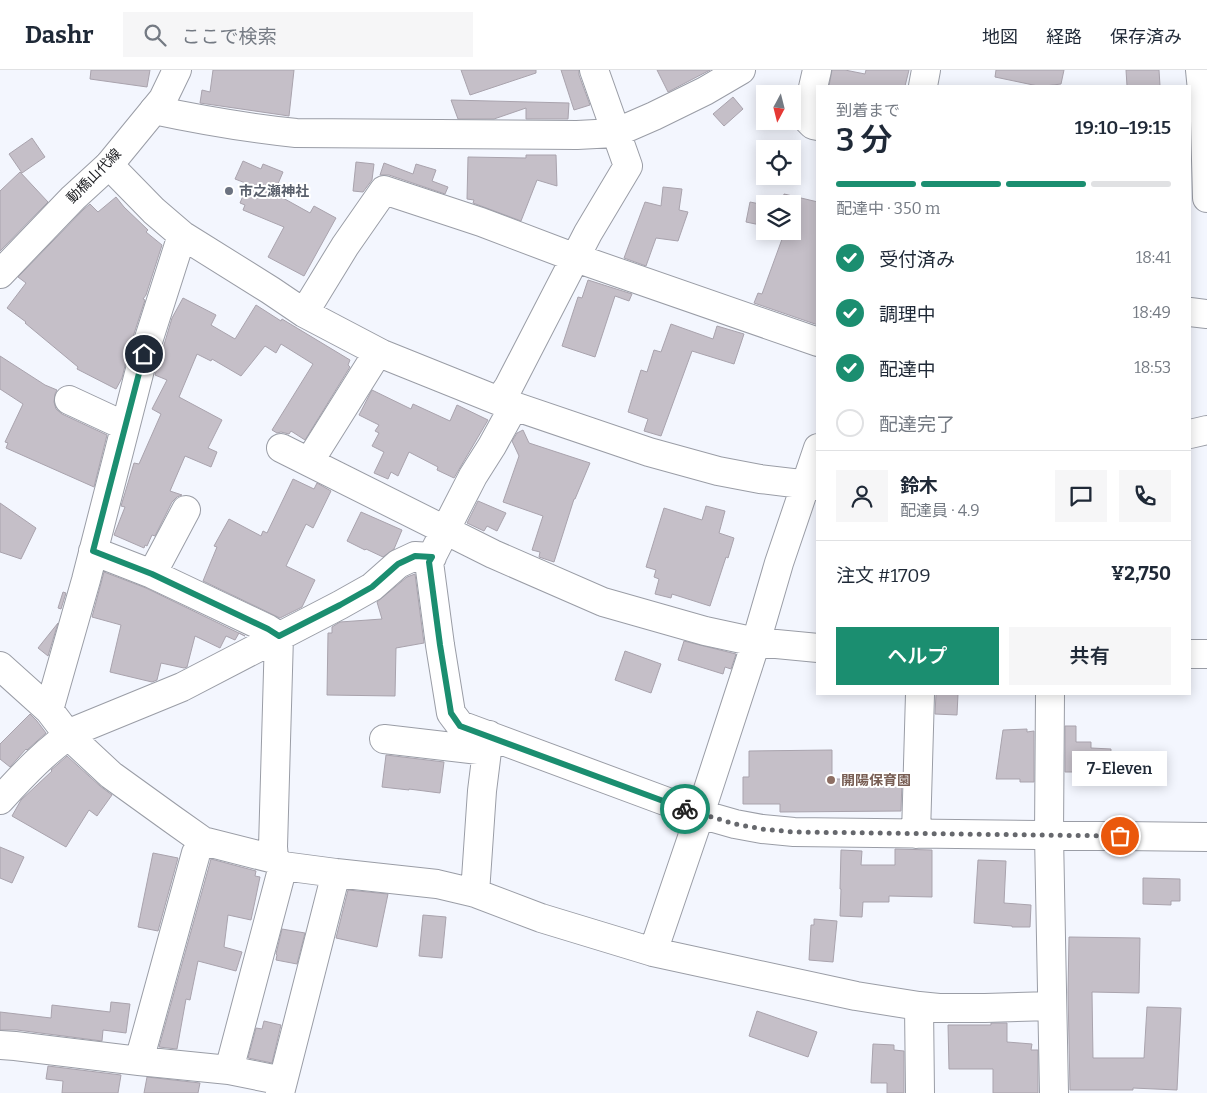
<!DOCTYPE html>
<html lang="ja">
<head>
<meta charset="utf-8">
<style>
	body { margin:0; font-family:Bitter,"Noto Sans JP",serif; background:#f6f6f7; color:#1f2937; height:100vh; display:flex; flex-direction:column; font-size:19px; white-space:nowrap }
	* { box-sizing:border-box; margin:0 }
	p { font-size:16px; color:#747a83 }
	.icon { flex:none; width:28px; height:28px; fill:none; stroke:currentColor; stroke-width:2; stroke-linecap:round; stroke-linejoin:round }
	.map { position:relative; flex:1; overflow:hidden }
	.side { position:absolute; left:816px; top:15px; width:375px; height:610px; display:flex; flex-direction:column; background:#fff; border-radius:0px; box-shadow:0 2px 12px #0003 }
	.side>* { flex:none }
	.needle { width:32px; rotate:187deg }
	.tools { position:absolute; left:756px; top:15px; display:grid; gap:10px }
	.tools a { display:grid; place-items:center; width:45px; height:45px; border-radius:0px; background:#fff; box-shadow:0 2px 12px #0003; font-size:25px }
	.pin { position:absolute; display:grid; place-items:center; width:42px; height:42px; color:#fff; margin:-21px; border:2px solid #fff; border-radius:50%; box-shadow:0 1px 5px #0007 }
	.courier { position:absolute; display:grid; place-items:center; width:50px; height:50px; margin:-25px; border:4px solid #1b8e70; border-radius:50%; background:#fff; color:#222; box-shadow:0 1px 6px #0007 }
	.bubble { position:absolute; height:35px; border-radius:0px; background:#fff; box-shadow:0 2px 12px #0003; font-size:16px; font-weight:600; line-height:35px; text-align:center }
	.head em { font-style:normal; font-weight:600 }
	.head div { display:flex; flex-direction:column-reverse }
	.head { display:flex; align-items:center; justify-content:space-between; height:85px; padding:0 20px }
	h1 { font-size:32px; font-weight:600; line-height:38px }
	.bar { display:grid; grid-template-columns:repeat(4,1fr); gap:8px 5px; align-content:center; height:60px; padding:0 20px }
	.bar i { height:6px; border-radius:4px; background:#e0e1e3 }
	.bar .current { background:#1b8e70 }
	.bar p { grid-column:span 4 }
	.line { display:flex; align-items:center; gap:12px; padding:0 20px; border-top:1px solid #e0e1e3 }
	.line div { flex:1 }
	.round { display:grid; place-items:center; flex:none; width:52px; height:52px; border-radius:0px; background:#f6f6f7 }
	ol { padding:0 20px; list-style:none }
	li { display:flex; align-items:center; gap:15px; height:55px }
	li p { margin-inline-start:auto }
	li .icon { padding:5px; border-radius:50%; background:#1b8e70; color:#fff; stroke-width:4 }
	li:last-child { color:#747a83 }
	li i { width:28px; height:28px; border:2px solid #e0e1e3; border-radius:50% }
	.cta { display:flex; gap:10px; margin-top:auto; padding:10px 20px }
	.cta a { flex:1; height:58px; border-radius:0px; background:#1b8e70; color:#fff; font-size:20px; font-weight:600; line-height:58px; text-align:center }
	.cta a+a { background:#f6f6f7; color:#1f2937 }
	header { display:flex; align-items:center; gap:30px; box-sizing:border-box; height:70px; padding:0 25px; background:#fff; border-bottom:1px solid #e0e1e3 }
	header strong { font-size:24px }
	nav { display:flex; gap:28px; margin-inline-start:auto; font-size:18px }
	.search { width:350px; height:45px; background:#f6f6f7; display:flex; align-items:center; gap:12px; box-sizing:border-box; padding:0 18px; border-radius:0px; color:#747a83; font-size:19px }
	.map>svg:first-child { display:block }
</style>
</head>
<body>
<header>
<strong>Dashr</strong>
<div class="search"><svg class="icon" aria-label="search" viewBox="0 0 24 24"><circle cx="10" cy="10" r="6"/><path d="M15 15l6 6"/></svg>ここで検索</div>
<nav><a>地図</a><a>経路</a><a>保存済み</a></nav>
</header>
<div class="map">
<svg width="1207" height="1023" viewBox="0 0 1207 1023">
	<rect width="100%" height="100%" fill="#f3f6fe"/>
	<path fill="#c5bfc8" stroke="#a9a3ad" d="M 91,0 L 150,0 L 147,17 L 90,9 Z
		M 213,0 L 294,0 L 289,46 L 200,33 L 202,20 L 210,22 Z
		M 461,0 L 536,0 L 536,3 L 470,25 Z
		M 561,0 L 579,0 L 579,5 L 590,35 L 574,40 Z
		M 657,0 L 710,0 L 668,22 Z
		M 832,0 L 845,0 L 865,4 L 866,0 L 909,0 L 905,16 L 829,16 Z
		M 996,0 L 1064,0 L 1061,14 L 1045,16 L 1038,16 L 995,7 Z
		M 1126,0 L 1159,0 L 1160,16 L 1127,16 Z
		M 733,27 L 743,39 L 724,56 L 713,44 Z
		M 451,30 L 569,33 L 568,49 L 526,49 L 526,38 L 494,49 L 458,49 Z
		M 32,68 L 45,87 L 22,103 L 9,84 Z
		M 526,85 L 556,85 L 557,116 L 537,110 L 521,151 L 473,133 L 474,130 L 467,129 L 468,87 L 526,88 Z
		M 243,91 L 261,99 L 263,94 L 283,102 L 274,123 L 310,143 L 314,136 L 336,148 L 304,206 L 268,187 L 284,157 L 243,140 L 245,135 L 240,133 L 248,114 L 235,109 Z
		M 356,92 L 374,94 L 372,110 L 363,122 L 353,121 Z
		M 384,93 L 413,104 L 416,94 L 436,100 L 432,111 L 448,117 L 445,124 L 389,105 L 380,105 Z
		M 20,102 L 48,132 L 0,181 L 0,121 Z
		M 663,117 L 682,119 L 679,140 L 688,142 L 678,171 L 656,168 L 646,196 L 624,188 L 645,132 L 661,136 Z
		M 784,124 L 818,132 L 818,255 L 754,233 L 758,223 L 762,224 L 785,161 L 792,161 L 792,134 L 772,134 L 774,128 L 783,130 Z
		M 116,127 L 124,137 L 148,160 L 146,162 L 162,175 L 146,225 L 143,229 L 145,230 L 129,279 L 122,308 L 116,319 L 77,299 L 78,297 L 25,253 L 26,252 L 7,238 L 26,213 L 18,207 L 84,139 L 90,134 L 98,142 Z
		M 750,132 L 765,135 L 765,156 L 746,152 Z
		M 588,210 L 632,224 L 629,231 L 615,226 L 595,287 L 562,276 L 578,227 L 582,228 Z
		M 183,228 L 216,245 L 211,255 L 235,269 L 256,235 L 281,251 L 282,249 L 350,290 L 348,295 L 350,297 L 305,370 L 291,361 L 289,364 L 281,362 L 277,363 L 272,360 L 313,294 L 281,274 L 276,283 L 265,276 L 241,306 L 212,289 L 211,291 L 197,284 L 179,327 L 222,350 L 208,378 L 217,382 L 211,397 L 185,386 L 170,421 L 182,425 L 177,427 L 172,432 L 155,466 L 152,465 L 147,476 L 145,475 L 144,478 L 114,465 L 125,437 L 121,436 L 134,393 L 139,394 L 161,344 L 152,339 L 167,310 L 155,305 L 172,248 Z
		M 671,254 L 713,269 L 717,256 L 744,264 L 734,294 L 692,281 L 661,366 L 644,361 L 648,349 L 628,342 L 641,300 L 647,302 L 654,280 L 661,282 Z
		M 0,286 L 45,315 L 57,320 L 55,324 L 54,332 L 56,339 L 62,344 L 107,365 L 94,417 L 6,378 L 8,373 L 5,372 L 23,334 L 0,319 Z
		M 372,320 L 411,339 L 413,334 L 450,351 L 457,335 L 488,350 L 454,408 L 437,400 L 438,397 L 409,382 L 398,406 L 391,402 L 388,409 L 374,403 L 384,382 L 372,376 L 379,363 L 375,361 L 379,355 L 359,345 Z
		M 523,360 L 529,373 L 590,393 L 575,429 L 574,429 L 554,492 L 539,487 L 540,482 L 532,480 L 543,446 L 503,432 L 519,386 L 512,371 L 517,363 Z
		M 293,409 L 314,419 L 317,413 L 331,421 L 313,458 L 306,454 L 286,496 L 315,510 L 302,537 L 280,548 L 203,511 L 217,477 L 214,476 L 229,449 L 261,466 L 263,461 L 267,463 Z
		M 478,431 L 506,443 L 497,461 L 487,456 L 484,461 L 467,453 Z
		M 0,433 L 36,458 L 21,489 L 0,482 Z
		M 706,436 L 725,441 L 719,463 L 734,468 L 728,488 L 726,487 L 710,536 L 672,524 L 671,528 L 655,524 L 659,509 L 654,507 L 656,500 L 646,497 L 664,438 L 702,450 Z
		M 361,442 L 402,460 L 394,479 L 383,487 L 366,479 L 365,480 L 347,471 Z
		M 104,502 L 146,518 L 245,566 L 239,563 L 235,570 L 226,566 L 220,578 L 195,566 L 187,597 L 184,598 L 161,593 L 157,610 L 152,612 L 110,602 L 121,555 L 92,547 Z
		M 415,504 L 424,573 L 396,578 L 395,626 L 327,625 L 328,563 L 332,563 L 332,557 L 340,552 L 382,549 L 377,532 L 407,507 Z
		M 63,522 L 66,523 L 61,539 L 58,538 Z
		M 58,553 L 48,586 L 38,578 Z
		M 684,571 L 736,584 L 731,599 L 725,597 L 723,604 L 678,590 Z
		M 625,581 L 661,594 L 651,623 L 615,610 Z
		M 936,624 L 958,624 L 957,645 L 935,644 Z
		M 30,644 L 37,651 L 46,663 L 27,680 L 26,679 L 10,697 L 0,689 L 0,674 Z
		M 1065,656 L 1076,656 L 1076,672 L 1091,672 L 1091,678 L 1111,679 L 1110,702 L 1065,702 Z
		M 1027,659 L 1027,662 L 1034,661 L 1034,712 L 1020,712 L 1020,709 L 996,709 L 1003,660 Z
		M 832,680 L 832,709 L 902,709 L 901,741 L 780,742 L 780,734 L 743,734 L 743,707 L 749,707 L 749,681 Z
		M 386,685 L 444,692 L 440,723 L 409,719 L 409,720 L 382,717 Z
		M 67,686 L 100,716 L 112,725 L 97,746 L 89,740 L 66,777 L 12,746 L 21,730 L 52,701 L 51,700 L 58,694 Z
		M 0,777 L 24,787 L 12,813 L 0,808 Z
		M 895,779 L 932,780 L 932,827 L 889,826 L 889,832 L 863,832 L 862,847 L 840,846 L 841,819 L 840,819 L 841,780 L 862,781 L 861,795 L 895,795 Z
		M 153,783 L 178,788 L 158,861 L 138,857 Z
		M 211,789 L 256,801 L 255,806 L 260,807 L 251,850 L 228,845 L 224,877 L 242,882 L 236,901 L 198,891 L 190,930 L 186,929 L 177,979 L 159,977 Z
		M 978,790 L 1006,791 L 1004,833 L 1031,835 L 1030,857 L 1012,857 L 1012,856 L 974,853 Z
		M 1143,808 L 1180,809 L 1180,831 L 1171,831 L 1171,835 L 1143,834 Z
		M 348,820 L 388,824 L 377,877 L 336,868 Z
		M 423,845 L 446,847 L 442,888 L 419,886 Z
		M 814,849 L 837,851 L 833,892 L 809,890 L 811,855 L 814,855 Z
		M 282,859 L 305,863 L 297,894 L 276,890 L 277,885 L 276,884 Z
		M 1069,867 L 1140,868 L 1139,923 L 1092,922 L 1093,988 L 1144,988 L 1147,937 L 1181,938 L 1177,1020 L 1133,1018 L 1133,1020 L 1070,1020 L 1068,922 Z
		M 111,932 L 130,934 L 126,963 L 103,960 L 102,971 L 17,960 L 0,960 L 0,942 L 51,948 L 52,935 L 110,942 Z
		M 757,941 L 817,962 L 808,987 L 749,966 Z
		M 264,951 L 281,955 L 272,993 L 248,988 L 256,958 L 262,959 Z
		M 991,953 L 1007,953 L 1007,972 L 1032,974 L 1031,980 L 1038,980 L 1038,1023 L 993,1023 L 993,999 L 949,999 L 948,955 L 991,955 Z
		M 873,974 L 894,975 L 894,980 L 904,981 L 904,1023 L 887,1023 L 887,1013 L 871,1013 Z
		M 48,996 L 121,1005 L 118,1023 L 62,1023 L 63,1011 L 46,1009 Z
		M 147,1007 L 200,1013 L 198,1023 L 144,1023 Z"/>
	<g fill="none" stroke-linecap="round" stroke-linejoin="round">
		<g stroke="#9a9da6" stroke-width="30">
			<path id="minor" d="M 817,0 L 806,48 L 813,55 L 818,56
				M 923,16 L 926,0
				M 154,40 C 201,50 248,58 296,63 L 577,65 L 615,63 L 654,46 L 705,21 L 741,0
				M 109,95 L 154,141 L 182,165 L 270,220 L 304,243 L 382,284 L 499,331 L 649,382 L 718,401 L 760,409 L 818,416
				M 1190,242 L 1207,244
				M 304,243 L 345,176 L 384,120 L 481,152 L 576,188 L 818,272
				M 69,330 L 125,356
				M 499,331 L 509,316 L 588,163 L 628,96 L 594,0
				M 514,336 L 492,376 L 473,406 L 429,492 L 440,575 L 451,643 L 460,655 L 700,744 L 735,754 L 762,759 L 794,762 L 1207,767
				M 1190,364 L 1207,360
				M 281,378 L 493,484 L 603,532 L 705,561 L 756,572 L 818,578
				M 309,392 L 378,282
				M 93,481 L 152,504 L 268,559 L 279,566
				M 152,504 L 186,440
				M 1190,584 L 1207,584
				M 0,596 L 49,640 L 68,665 L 111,705 L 172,749 L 203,771 L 274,789 L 283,796 L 336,803 L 437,814 L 475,823 L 541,848 L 653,882 L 856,926 L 919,936 L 939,938 L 985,938 L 1052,936
				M 1050,624 L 1049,765 L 1054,1023
				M 49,640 L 86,510 L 144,284 L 182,165
				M 384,669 L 487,681
				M 0,730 C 22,706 49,677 77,660 L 182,617 L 340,535 L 372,517 L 398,494 L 415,486 L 432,487
				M 916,764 L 920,624
				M 274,789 L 273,777 L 279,566
				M 475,823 L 482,721 L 489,665
				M 653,882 L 700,744 L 756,572 L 779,493 L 818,378
				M 919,936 L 920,1023
				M 0,975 L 15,976 L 139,991 L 229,1000 L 283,1011
				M 139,991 L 196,783 L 203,771
				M 229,1000 L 283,796
				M 280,1023 L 336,803"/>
		</g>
		<g stroke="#9a9da6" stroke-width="30">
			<path id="major" d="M 1200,0 L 1205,51 L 1207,128
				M 0,204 L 73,128 L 109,95 L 163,29 L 177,0"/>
		</g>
		<use href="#minor" stroke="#fff" stroke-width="28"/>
		<use href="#major" stroke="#fff" stroke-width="28"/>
	</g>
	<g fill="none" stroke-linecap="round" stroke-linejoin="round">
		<path stroke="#66686d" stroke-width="5" stroke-dasharray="0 9" d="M 685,739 L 735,754 L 762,759 L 794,762 L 1120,766"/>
		<path stroke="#1b8e70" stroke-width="6" d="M 144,284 L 93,481 L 152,504 L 268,559 L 279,566 L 340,535 L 372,517 L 398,494 L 415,486 L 432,487 L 429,492 L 440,575 L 451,643 L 460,656 L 685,739"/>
	</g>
	<circle fill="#6b7280" stroke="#fff" stroke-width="2" cx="229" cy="121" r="5"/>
	<circle fill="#8d6e63" stroke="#fff" stroke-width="2" cx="831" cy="710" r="5"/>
	<g text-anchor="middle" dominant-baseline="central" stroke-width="4" stroke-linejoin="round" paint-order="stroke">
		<g font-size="14" fill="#1a1b1f" stroke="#fff">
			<text transform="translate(94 106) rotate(-45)">動橋山代線</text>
		</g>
		<g font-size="14" font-weight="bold" fill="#5b616d" stroke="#fff" text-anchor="start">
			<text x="239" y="121">市之瀬神社</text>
		</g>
		<g font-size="14" font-weight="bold" fill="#785e54" stroke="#fff" text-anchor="start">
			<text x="841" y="710">開陽保育園</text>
		</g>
	</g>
</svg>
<div class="tools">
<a><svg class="needle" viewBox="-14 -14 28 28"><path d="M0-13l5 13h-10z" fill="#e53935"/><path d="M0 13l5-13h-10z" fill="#747a83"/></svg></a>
<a><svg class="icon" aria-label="locate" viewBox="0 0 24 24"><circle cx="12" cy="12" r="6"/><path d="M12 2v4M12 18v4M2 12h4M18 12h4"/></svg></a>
<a><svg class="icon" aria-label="layers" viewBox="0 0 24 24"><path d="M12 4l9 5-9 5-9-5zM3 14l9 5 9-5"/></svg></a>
</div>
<div class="pin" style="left:1120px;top:766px;background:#ea580c"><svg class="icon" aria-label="bag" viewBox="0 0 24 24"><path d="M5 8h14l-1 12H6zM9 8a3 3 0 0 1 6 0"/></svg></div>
<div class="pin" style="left:144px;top:284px;background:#1f2937"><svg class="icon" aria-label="home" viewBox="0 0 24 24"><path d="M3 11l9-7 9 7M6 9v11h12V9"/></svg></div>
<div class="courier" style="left:685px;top:739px"><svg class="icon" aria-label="bike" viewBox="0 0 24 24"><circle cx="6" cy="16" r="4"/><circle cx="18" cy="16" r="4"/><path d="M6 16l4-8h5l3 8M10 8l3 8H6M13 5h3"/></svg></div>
<div class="bubble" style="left:1072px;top:681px;width:95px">7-Eleven</div>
<section class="side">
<div class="head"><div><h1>3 分</h1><p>到着まで</p></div><em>19:10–19:15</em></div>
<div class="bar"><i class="current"></i><i class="current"></i><i class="current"></i><i></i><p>配達中 · 350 m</p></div>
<ol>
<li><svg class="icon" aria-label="check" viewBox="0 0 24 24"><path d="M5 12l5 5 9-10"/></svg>受付済み<p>18:41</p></li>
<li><svg class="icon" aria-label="check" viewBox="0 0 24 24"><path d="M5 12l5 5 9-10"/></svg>調理中<p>18:49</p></li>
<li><svg class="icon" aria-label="check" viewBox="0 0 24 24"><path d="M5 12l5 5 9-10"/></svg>配達中<p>18:53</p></li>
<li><i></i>配達完了</li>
</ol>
<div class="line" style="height:90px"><a class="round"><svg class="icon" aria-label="person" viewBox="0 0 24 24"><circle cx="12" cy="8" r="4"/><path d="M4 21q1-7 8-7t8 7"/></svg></a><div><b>鈴木</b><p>配達員 · 4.9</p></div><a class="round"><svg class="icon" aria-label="chat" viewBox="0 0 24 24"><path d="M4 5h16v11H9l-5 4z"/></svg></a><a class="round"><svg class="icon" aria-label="phone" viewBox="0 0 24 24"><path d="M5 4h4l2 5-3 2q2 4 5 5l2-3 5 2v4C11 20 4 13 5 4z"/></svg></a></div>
<div class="line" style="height:65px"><div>注文 #1709</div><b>¥2,750</b></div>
<div class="cta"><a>ヘルプ</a><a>共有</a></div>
</section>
</div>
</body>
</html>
